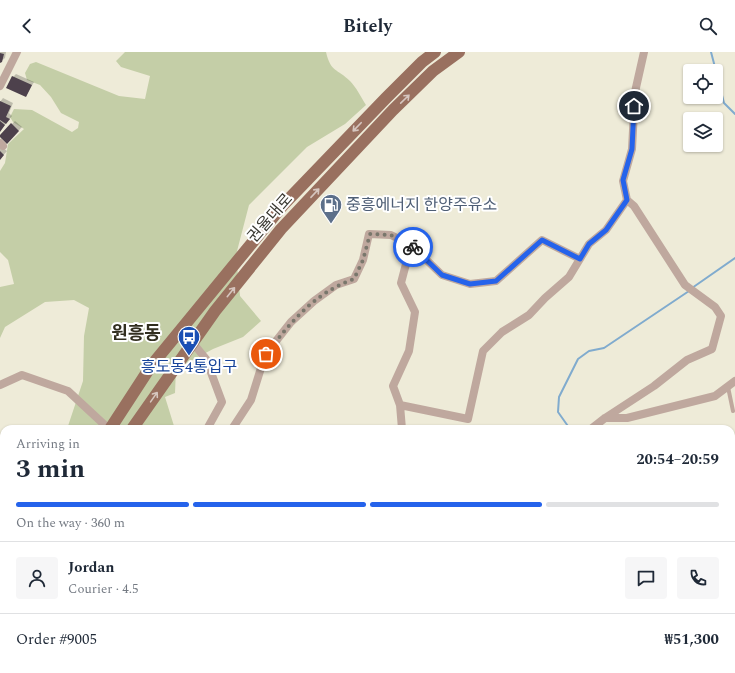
<!DOCTYPE html>
<html lang="en">
<head>
<meta charset="utf-8">
<style>
	body { margin:0; font-family:Spectral,"Noto Sans KR",serif; background:#f6f6f7; color:#1f2937; height:100vh; display:flex; flex-direction:column; font-size:15px; white-space:nowrap }
	* { box-sizing:border-box; margin:0 }
	p { font-size:13px; color:#747a83 }
	.icon { flex:none; width:22px; height:22px; fill:none; stroke:currentColor; stroke-width:2; stroke-linecap:round; stroke-linejoin:round }
	.map { position:relative; flex:1; overflow:hidden }
	.panel { position:absolute; left:0px; top:373px; width:735px; height:248px; display:flex; flex-direction:column; background:#fff; border-radius:12px 12px 0 0; box-shadow:0 1px 3px #0004 }
	.panel>* { flex:none }
	.tools { position:absolute; left:683px; top:12px; display:grid; gap:8px }
	.tools a { display:grid; place-items:center; width:40px; height:40px; border-radius:4px; background:#fff; box-shadow:0 1px 3px #0004; font-size:20px }
	.pin { position:absolute; display:grid; place-items:center; width:34px; height:34px; color:#fff; margin:-17px; border:2px solid #fff; border-radius:50%; box-shadow:0 1px 4px #0007 }
	.courier { position:absolute; display:grid; place-items:center; width:40px; height:40px; margin:-20px; border:3px solid #2563eb; border-radius:50%; background:#fff; color:#222; box-shadow:0 1px 5px #0007 }
	.overview em { font-style:normal; font-weight:700 }
	.overview div { display:flex; flex-direction:column-reverse }
	.overview { display:flex; align-items:center; justify-content:space-between; height:68px; padding:0 16px }
	h1 { font-size:26px; font-weight:700; line-height:30px }
	.bar { display:grid; grid-template-columns:repeat(4,1fr); gap:6px 4px; align-content:center; height:48px; padding:0 16px }
	.bar i { height:5px; border-radius:3px; background:#e0e1e3 }
	.bar .current { background:#2563eb }
	.bar p { grid-column:span 4 }
	.line { display:flex; align-items:center; gap:10px; padding:0 16px; border-top:1px solid #e0e1e3 }
	.line div { flex:1 }
	.round { display:grid; place-items:center; flex:none; width:42px; height:42px; border-radius:4px; background:#f6f6f7 }
	header { display:flex; justify-content:space-between; align-items:center; height:52px; padding:0 16px; background:#fff; font-size:18px; font-weight:700 }
	.map>svg:first-child { display:block }
</style>
</head>
<body>
<header><svg class="icon" aria-label="back" viewBox="0 0 24 24"><path d="M15 5l-7 7 7 7"/></svg>Bitely<svg class="icon" aria-label="search" viewBox="0 0 24 24"><circle cx="10" cy="10" r="6"/><path d="M15 15l6 6"/></svg></header>
<div class="map">
<svg width="735" height="621" viewBox="0 0 735 621">
	<rect width="100%" height="100%" fill="#eeebd8"/>
	<path fill="#c4cea7" d="M 125,0 L 326,0 C 331,21 337,16 350,29 C 356,35 361,45 366,53 L 345,72 L 307,95 L 249,153 L 236,203 L 240,244 L 261,269 L 243,285 L 213,297 L 176,317 L 175,341 L 165,345 L 174,374 L 172,377 L 67,377 L 83,329 L 84,284 L 89,256 L 74,248 L 45,250 L 5,275 L 0,286 L 0,235 L 14,232 L 8,208 L 0,200 L 0,119 L 5,111 L 8,92 L 24,77 L 13,70 L 10,65 L 14,57 L 32,58 L 72,80 L 78,76 L 79,70 L 61,61 L 51,45 L 40,33 L 27,28 L 25,21 L 30,12 L 36,10 L 119,44 L 145,47 L 150,24 L 121,15 L 116,9 Z
		M 731,408 L 735,409 L 735,621 L 609,621 L 609,617 L 731,617 Z
		M 4,552 L 4,617 L 180,617 L 183,621 L 0,621 L 0,556 Z
		M 303,617 L 341,617 L 343,619 L 338,621 L 296,621 Z"/>
	<path fill="#0003" d="M 0,0 L 6,0 L 5,6 L 0,10 Z
		M 16,22 L 34,30 L 26,44 L 13,25 Z
		M 3,46 L 13,51 L 9,61 L 12,64 L 0,79 L 0,50 Z
		M 15,69 L 22,75 L 7,91 L 0,84 Z
		M 1,94 L 7,99 L 0,107 L 0,95 Z"/>
	<g fill="none" stroke-linecap="round" stroke-linejoin="round">
		<path stroke="#80abce" stroke-width="2" d="M 711,0 L 716,19
			M 716,20 L 724,51 L 735,62
			M 692,236 L 735,206
			M 570,377 L 558,360 L 559,345 L 578,307 L 589,299 L 604,296 L 689,239"/>
	</g>
	<path fill="#4d414c" d="M 0,1 L 4,2 L 2,10 L 0,11 Z
		M 12,24 L 32,33 L 26,45 L 6,36 Z
		M 0,49 L 11,54 L 6,65 L 10,67 L 6,72 L 0,68 Z
		M 0,69 L 5,73 L 0,80 Z
		M 11,71 L 19,79 L 7,92 L 0,85 L 0,83 Z
		M 0,99 L 4,103 L 0,108 Z"/>
	<g fill="none" stroke-linecap="round" stroke-linejoin="round">
		<path stroke="#bfa89e" stroke-width="4" d="M 728,335 L 733,359"/>
		<path stroke="#bfa89e" stroke-width="8" d="M 0,34 L 17,0
			M 0,91 L 3,94
			M 192,290 L 206,307 L 222,350 L 207,377
			M 0,333 L 22,323 L 68,339 L 109,377
			M 400,353 L 393,334 L 409,299 L 415,260 L 401,231 L 411,193
			M 605,366 L 627,366 L 715,344 L 735,329
			M 232,377 L 251,348 L 265,303 L 291,270 L 314,249 L 336,233 L 354,227 L 363,208 L 369,182 L 391,183 L 411,193 L 442,223 L 470,232 L 496,229 L 542,188 L 580,207
			M 402,377 L 400,353 L 468,367 L 483,299 L 502,280 L 529,263 L 545,246 L 569,225 L 589,192 L 606,178 L 627,148
			M 591,377 L 605,366 L 654,334 L 687,308 L 712,297 L 721,264 L 715,255 L 685,233 L 634,154 L 627,148 L 623,129 L 632,97 L 635,40 L 644,0
			M 393,617 L 395,621
			M 516,617 L 517,621
			M 359,621 L 362,617"/>
		<path stroke="#99705f" stroke-width="12" d="M 110,377 L 151,314 L 284,152 L 386,46 L 422,10 L 435,0
			M 132,377 L 215,259 L 281,177 L 393,58 L 433,19 L 459,0
			M 0,478 L 4,477
			M 0,501 L 4,500"/>
	</g>
	<defs><path id="oneway-shaft" d="M-6 0H5M1.5-3L5.5 0L1.5 3" fill="none" stroke-width="1.6" stroke-linecap="round" stroke-linejoin="round"/></defs>
	<g stroke="#d6c6bf">
		<use href="#oneway-shaft" transform="translate(405 47) rotate(-44)"/>
		<use href="#oneway-shaft" transform="translate(357 75) rotate(134)"/>
		<use href="#oneway-shaft" transform="translate(315 141) rotate(-47)"/>
		<use href="#oneway-shaft" transform="translate(231 240) rotate(-51)"/>
		<use href="#oneway-shaft" transform="translate(154 345) rotate(-55)"/>
	</g>
	<g fill="none" stroke-linecap="round" stroke-linejoin="round">
		<path stroke="#79776c" stroke-width="4" stroke-dasharray="0 7.2" d="M 266,302 C 291,270 314,241 354,227 L 363,208 L 370,182 L 391,183 L 413,195"/>
		<path stroke="#2563eb" stroke-width="5" d="M 413,195 L 442,223 L 470,232 L 496,229 L 542,188 L 580,207 L 589,192 L 606,178 L 627,148 L 623,128 L 632,97 L 634,54"/>
	</g>
	<defs>
		<g id="fuel-pin" transform="scale(1.15)"><path d="M0 17L-7.5 6A9.5 9.5 0 1 1 7.5 6Z" fill="#5c6f8a" stroke="#fff"/><path d="M-5.5-6h7V0h2V4h1.3V-2.5L3-4.5l.8-.8L6-3V5H2.5V1h-1V6h-7ZM-4.2-4.7v3.2H.2V-4.7Z" fill="#fff"/></g>
		<g id="bus-pin" transform="scale(1.15)"><path d="M0 17L-7.5 6A9.5 9.5 0 1 1 7.5 6Z" fill="#1a4fb4" stroke="#fff"/><path d="M-5-6H5V4H4V6H2V4H-2V6H-4V4H-5ZM-3.5-4V0h7V-4ZM-3.5 1.2v1.5H-2V1.2ZM2 1.2v1.5H3.5V1.2Z" fill="#fff"/></g>
	</defs>
	<g fill-rule="evenodd">
		<use href="#fuel-pin" x="331" y="153"/>
		<use href="#bus-pin" x="189" y="285"/>
	</g>
	<g text-anchor="middle" dominant-baseline="central" stroke-width="4" stroke-linejoin="round" paint-order="stroke">
		<g font-size="16" fill="#4e5e75" stroke="#fff" text-anchor="start">
			<text x="346" y="153">중흥에너지 한양주유소</text>
		</g>
		<g font-size="16" fill="#3a3932" stroke="#fff">
			<text transform="translate(270 166) rotate(-49)">권율대로</text>
		</g>
		<g font-size="16" fill="#164399" stroke="#fff">
			<text x="189" y="315">흥도동4통입구</text>
		</g>
		<g font-size="18" font-weight="bold" fill="#312e1f" stroke="#fff">
			<text x="136" y="281">원흥동</text>
		</g>
	</g>
</svg>
<div class="tools">
<a><svg class="icon" aria-label="locate" viewBox="0 0 24 24"><circle cx="12" cy="12" r="6"/><path d="M12 2v4M12 18v4M2 12h4M18 12h4"/></svg></a>
<a><svg class="icon" aria-label="layers" viewBox="0 0 24 24"><path d="M12 4l9 5-9 5-9-5zM3 14l9 5 9-5"/></svg></a>
</div>
<div class="pin" style="left:266px;top:302px;background:#ea580c"><svg class="icon" aria-label="bag" viewBox="0 0 24 24"><path d="M5 8h14l-1 12H6zM9 8a3 3 0 0 1 6 0"/></svg></div>
<div class="pin" style="left:634px;top:54px;background:#1f2937"><svg class="icon" aria-label="home" viewBox="0 0 24 24"><path d="M3 11l9-7 9 7M6 9v11h12V9"/></svg></div>
<div class="courier" style="left:413px;top:195px"><svg class="icon" aria-label="bike" viewBox="0 0 24 24"><circle cx="6" cy="16" r="4"/><circle cx="18" cy="16" r="4"/><path d="M6 16l4-8h5l3 8M10 8l3 8H6M13 5h3"/></svg></div>
<section class="panel">
<div class="overview"><div><h1>3 min</h1><p>Arriving in</p></div><em>20:54–20:59</em></div>
<div class="bar"><i class="current"></i><i class="current"></i><i class="current"></i><i></i><p>On the way · 360 m</p></div>
<div class="line" style="height:72px"><a class="round"><svg class="icon" aria-label="person" viewBox="0 0 24 24"><circle cx="12" cy="8" r="4"/><path d="M4 21q1-7 8-7t8 7"/></svg></a><div><b>Jordan</b><p>Courier · 4.5</p></div><a class="round"><svg class="icon" aria-label="chat" viewBox="0 0 24 24"><path d="M4 5h16v11H9l-5 4z"/></svg></a><a class="round"><svg class="icon" aria-label="phone" viewBox="0 0 24 24"><path d="M5 4h4l2 5-3 2q2 4 5 5l2-3 5 2v4C11 20 4 13 5 4z"/></svg></a></div>
<div class="line" style="height:52px"><div>Order #9005</div><b>₩51,300</b></div>
</section>
</div>
</body>
</html>
